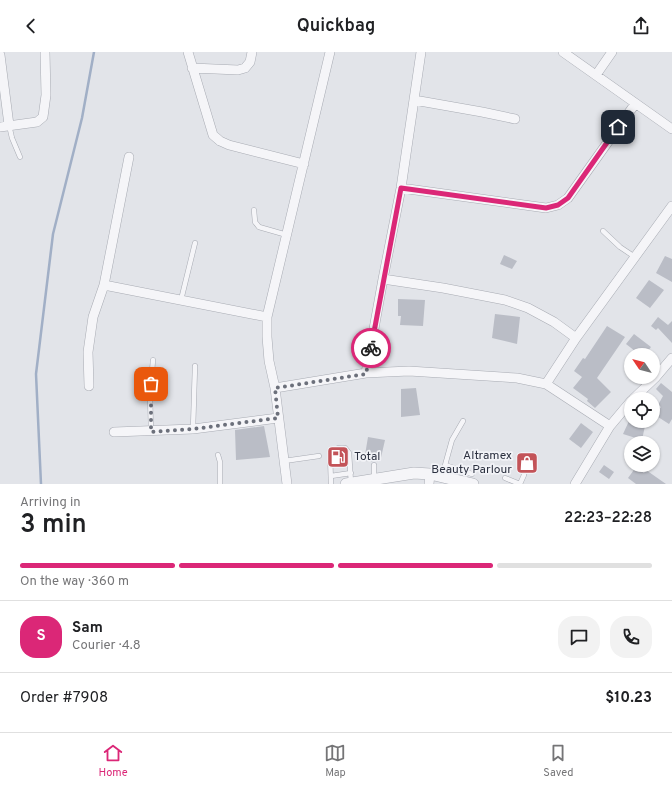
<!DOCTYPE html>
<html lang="en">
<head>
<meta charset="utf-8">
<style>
	body { margin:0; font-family:Overpass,sans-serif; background:#f2f2f2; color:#202124; height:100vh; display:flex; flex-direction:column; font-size:15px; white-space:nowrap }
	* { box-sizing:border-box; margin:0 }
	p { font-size:13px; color:#757577 }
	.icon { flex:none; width:22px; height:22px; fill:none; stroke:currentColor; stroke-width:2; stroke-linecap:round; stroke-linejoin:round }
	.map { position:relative; height:432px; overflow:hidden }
	.side { display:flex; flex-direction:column; background:#fff; flex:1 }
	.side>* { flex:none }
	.needle { width:26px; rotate:305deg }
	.tools { position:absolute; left:624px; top:296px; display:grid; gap:8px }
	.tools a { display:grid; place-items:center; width:36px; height:36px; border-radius:50%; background:#fff; box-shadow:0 1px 3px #0004; font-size:20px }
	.pin { position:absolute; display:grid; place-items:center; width:34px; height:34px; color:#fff; margin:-17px; border-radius:8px; box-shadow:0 2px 6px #0006 }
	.courier { position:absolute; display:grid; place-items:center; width:40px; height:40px; margin:-20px; border:3px solid #db2777; border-radius:50%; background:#fff; color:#222; box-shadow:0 1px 5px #0007 }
	.overview em { font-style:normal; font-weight:600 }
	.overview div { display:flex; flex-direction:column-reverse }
	.overview { display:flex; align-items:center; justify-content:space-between; height:68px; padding:0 20px }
	h1 { font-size:26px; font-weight:600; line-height:30px }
	.bar { display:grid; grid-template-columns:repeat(4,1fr); gap:6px 4px; align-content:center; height:48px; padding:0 20px }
	.bar i { height:5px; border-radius:3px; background:#e0e0e0 }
	.bar .current { background:#db2777 }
	.bar p { grid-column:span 4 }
	.line { display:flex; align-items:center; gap:10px; padding:0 20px; border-top:1px solid #e0e0e0 }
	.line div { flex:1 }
	.round { display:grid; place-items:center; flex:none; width:42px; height:42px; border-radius:16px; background:#f2f2f2 }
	header { display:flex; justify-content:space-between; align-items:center; height:52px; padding:0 20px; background:#fff; font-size:18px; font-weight:600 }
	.tab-bar { display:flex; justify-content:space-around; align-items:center; height:56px; border-top:1px solid #e0e0e0; background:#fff; font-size:11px; color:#757577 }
	.tab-bar a { display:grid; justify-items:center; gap:2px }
	.tab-bar .current { color:#db2777 }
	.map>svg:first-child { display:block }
</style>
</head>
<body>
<header><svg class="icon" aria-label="back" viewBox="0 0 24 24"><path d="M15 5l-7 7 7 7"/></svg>Quickbag<svg class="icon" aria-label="share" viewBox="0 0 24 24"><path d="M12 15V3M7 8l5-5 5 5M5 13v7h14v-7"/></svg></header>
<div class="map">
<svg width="672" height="432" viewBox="0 0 672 432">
	<rect width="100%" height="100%" fill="#e2e4e9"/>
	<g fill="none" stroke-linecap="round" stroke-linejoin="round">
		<path stroke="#a1afc6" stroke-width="2.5" d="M 41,432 L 36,322 L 53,182 L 82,66 L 94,0"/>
	</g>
	<path fill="#babdc6" d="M 504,203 L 517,209 L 512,217 L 500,212 Z
		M 665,204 L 672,207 L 672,230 L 656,221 Z
		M 649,228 L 664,238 L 650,256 L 636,246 Z
		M 398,247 L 425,248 L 423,274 L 400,273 L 401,264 L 398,264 Z
		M 495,262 L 520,265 L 517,292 L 492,286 Z
		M 658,265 L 668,273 L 672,269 L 672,291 L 658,276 L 656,278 L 651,274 Z
		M 607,274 L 625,285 L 597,326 L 611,340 L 595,356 L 587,349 L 588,347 L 573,336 L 582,325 L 574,319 L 583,306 L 585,307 Z
		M 634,282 L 651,295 L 645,303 L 640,303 L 626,292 Z
		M 661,331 L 672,340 L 672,367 L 669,372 L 655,363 L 661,355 L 658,353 L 663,344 L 656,337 Z
		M 416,336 L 420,363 L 401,365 L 401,337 Z
		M 629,369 L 646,369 L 642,388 L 623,382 Z
		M 581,371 L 593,380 L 581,396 L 569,387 Z
		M 264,374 L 270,405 L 236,408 L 235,378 Z
		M 368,385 L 385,388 L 380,410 L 364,409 Z
		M 604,413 L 614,420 L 609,427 L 599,420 Z
		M 636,415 L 644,421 L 646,418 L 666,432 L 636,432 L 628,426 Z"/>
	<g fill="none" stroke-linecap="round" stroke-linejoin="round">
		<g stroke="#a8abb3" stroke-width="5.5">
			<path id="service" d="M 9,73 L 12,86 L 20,105
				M 254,158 L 255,170 L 259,175 L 287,183
				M 603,179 L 620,195 L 635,205
				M 181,248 L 195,191
				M 193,377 L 195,314
				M 151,379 L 150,343 L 153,308
				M 218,403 L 220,410 L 220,432
				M 284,409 L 319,404
				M 374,413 L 374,427
				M 445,413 L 472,422
				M 331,424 L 351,421
				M 442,424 L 452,388 L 463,369
				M 505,426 L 520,432
				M 331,432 L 330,402 C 332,397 339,395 345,396 L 349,401 L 351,431
				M 520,432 L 524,423"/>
		</g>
		<g stroke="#a8abb3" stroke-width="10">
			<path id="minor" d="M 188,0 L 213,83 L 220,89 L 229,93 L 304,112
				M 563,0 L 672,77
				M 0,3 L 9,73
				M 192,16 L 238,18 L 245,16 L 250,10 L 252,0
				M 596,23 L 612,0
				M 414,48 L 482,60 L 515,67
				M 0,75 L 37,70 L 43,65 L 46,43 L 45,0
				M 401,136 L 546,156 L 558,153 L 568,146 L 635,52
				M 383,227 L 443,236 L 505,248 L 528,256 L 554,270 L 576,286
				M 104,233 L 267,265
				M 366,321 L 383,227 L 401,136 L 421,0
				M 89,334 L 88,300 L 93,265 L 104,233 L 129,105
				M 275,336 L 366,321 L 409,319 L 517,326 L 546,332
				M 633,347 L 655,326 L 672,306
				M 610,374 L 546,332 L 576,286 L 672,154
				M 114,380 L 193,377 L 278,366
				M 287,432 L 275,336 L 269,309 L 267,285 L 267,265 L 330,0
				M 429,432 L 430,422
				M 575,432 L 610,374 L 631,349"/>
		</g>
		<g stroke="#a8abb3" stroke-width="12">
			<path id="tertiary" d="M 346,432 L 414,421 L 430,422 L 473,432"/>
		</g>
		<use href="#service" stroke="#f5f5f8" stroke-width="4.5"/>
		<use href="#minor" stroke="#f5f5f8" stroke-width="9"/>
		<use href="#tertiary" stroke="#f5f5f8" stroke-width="11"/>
	</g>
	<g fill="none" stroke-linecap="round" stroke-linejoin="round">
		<path stroke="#6c707b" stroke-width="4" stroke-dasharray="0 7.2" d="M 151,332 L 151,380 L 193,377 L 278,366 L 275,336 L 366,322 L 371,296"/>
		<path stroke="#db2777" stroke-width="5" d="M 371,296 L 401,136 L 546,156 L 558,153 L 568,146 L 618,75"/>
	</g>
	<defs>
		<g id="fuel-square" transform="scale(1.15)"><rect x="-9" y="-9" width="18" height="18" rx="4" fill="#c35358" stroke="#f2f3f7"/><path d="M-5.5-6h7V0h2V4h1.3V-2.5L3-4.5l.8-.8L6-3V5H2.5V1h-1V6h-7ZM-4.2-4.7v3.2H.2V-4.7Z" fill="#fff"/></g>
		<g id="shop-square" transform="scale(1.15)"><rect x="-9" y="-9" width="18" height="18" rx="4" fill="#c35358" stroke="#f2f3f7"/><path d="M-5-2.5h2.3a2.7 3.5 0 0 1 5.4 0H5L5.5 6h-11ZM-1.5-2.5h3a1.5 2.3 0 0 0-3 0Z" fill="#fff"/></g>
	</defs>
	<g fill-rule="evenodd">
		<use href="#fuel-square" x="338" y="405"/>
		<use href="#shop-square" x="527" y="411"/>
	</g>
	<g text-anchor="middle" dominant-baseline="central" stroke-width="3.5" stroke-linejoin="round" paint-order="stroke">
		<g font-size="12" fill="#2c3140" stroke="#f2f3f7" text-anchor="end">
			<text x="512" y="404">Altramex<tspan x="512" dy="14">Beauty Parlour</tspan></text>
			<text x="354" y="405" text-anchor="start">Total</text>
		</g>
	</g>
</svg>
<div class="tools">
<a><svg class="needle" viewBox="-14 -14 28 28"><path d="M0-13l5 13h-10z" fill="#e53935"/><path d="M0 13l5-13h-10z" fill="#757577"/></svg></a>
<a><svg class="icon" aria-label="locate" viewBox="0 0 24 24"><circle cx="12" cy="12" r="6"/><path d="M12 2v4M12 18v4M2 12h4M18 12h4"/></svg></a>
<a><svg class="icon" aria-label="layers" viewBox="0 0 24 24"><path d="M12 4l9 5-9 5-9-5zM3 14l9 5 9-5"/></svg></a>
</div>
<div class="pin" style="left:151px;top:332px;background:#ea580c"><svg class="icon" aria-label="bag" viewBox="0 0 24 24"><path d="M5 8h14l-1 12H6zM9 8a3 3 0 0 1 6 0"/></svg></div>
<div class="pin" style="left:618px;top:75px;background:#1f2937"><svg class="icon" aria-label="home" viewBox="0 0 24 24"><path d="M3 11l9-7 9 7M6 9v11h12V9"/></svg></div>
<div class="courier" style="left:371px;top:296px"><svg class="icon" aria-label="bike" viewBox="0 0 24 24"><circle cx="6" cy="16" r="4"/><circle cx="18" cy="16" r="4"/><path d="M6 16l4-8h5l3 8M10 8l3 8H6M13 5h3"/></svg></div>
</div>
<section class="side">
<div class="overview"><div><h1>3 min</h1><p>Arriving in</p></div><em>22:23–22:28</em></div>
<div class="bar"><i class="current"></i><i class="current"></i><i class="current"></i><i></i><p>On the way · 360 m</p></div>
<div class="line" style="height:72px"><b class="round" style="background:#db2777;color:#fff">S</b><div><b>Sam</b><p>Courier · 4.8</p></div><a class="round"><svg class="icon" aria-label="chat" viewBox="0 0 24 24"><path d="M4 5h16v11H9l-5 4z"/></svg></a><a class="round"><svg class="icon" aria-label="phone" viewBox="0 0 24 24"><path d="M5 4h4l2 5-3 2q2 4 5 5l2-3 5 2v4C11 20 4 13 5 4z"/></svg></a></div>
<div class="line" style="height:52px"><div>Order #7908</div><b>$10.23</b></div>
</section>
<nav class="tab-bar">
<a class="current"><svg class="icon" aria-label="home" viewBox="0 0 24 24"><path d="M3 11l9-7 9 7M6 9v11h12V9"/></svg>Home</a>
<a><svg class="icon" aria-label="map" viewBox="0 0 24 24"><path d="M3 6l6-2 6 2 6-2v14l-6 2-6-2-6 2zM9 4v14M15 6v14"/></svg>Map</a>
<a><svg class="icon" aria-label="saved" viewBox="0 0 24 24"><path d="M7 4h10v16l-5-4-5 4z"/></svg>Saved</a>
</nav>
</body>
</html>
